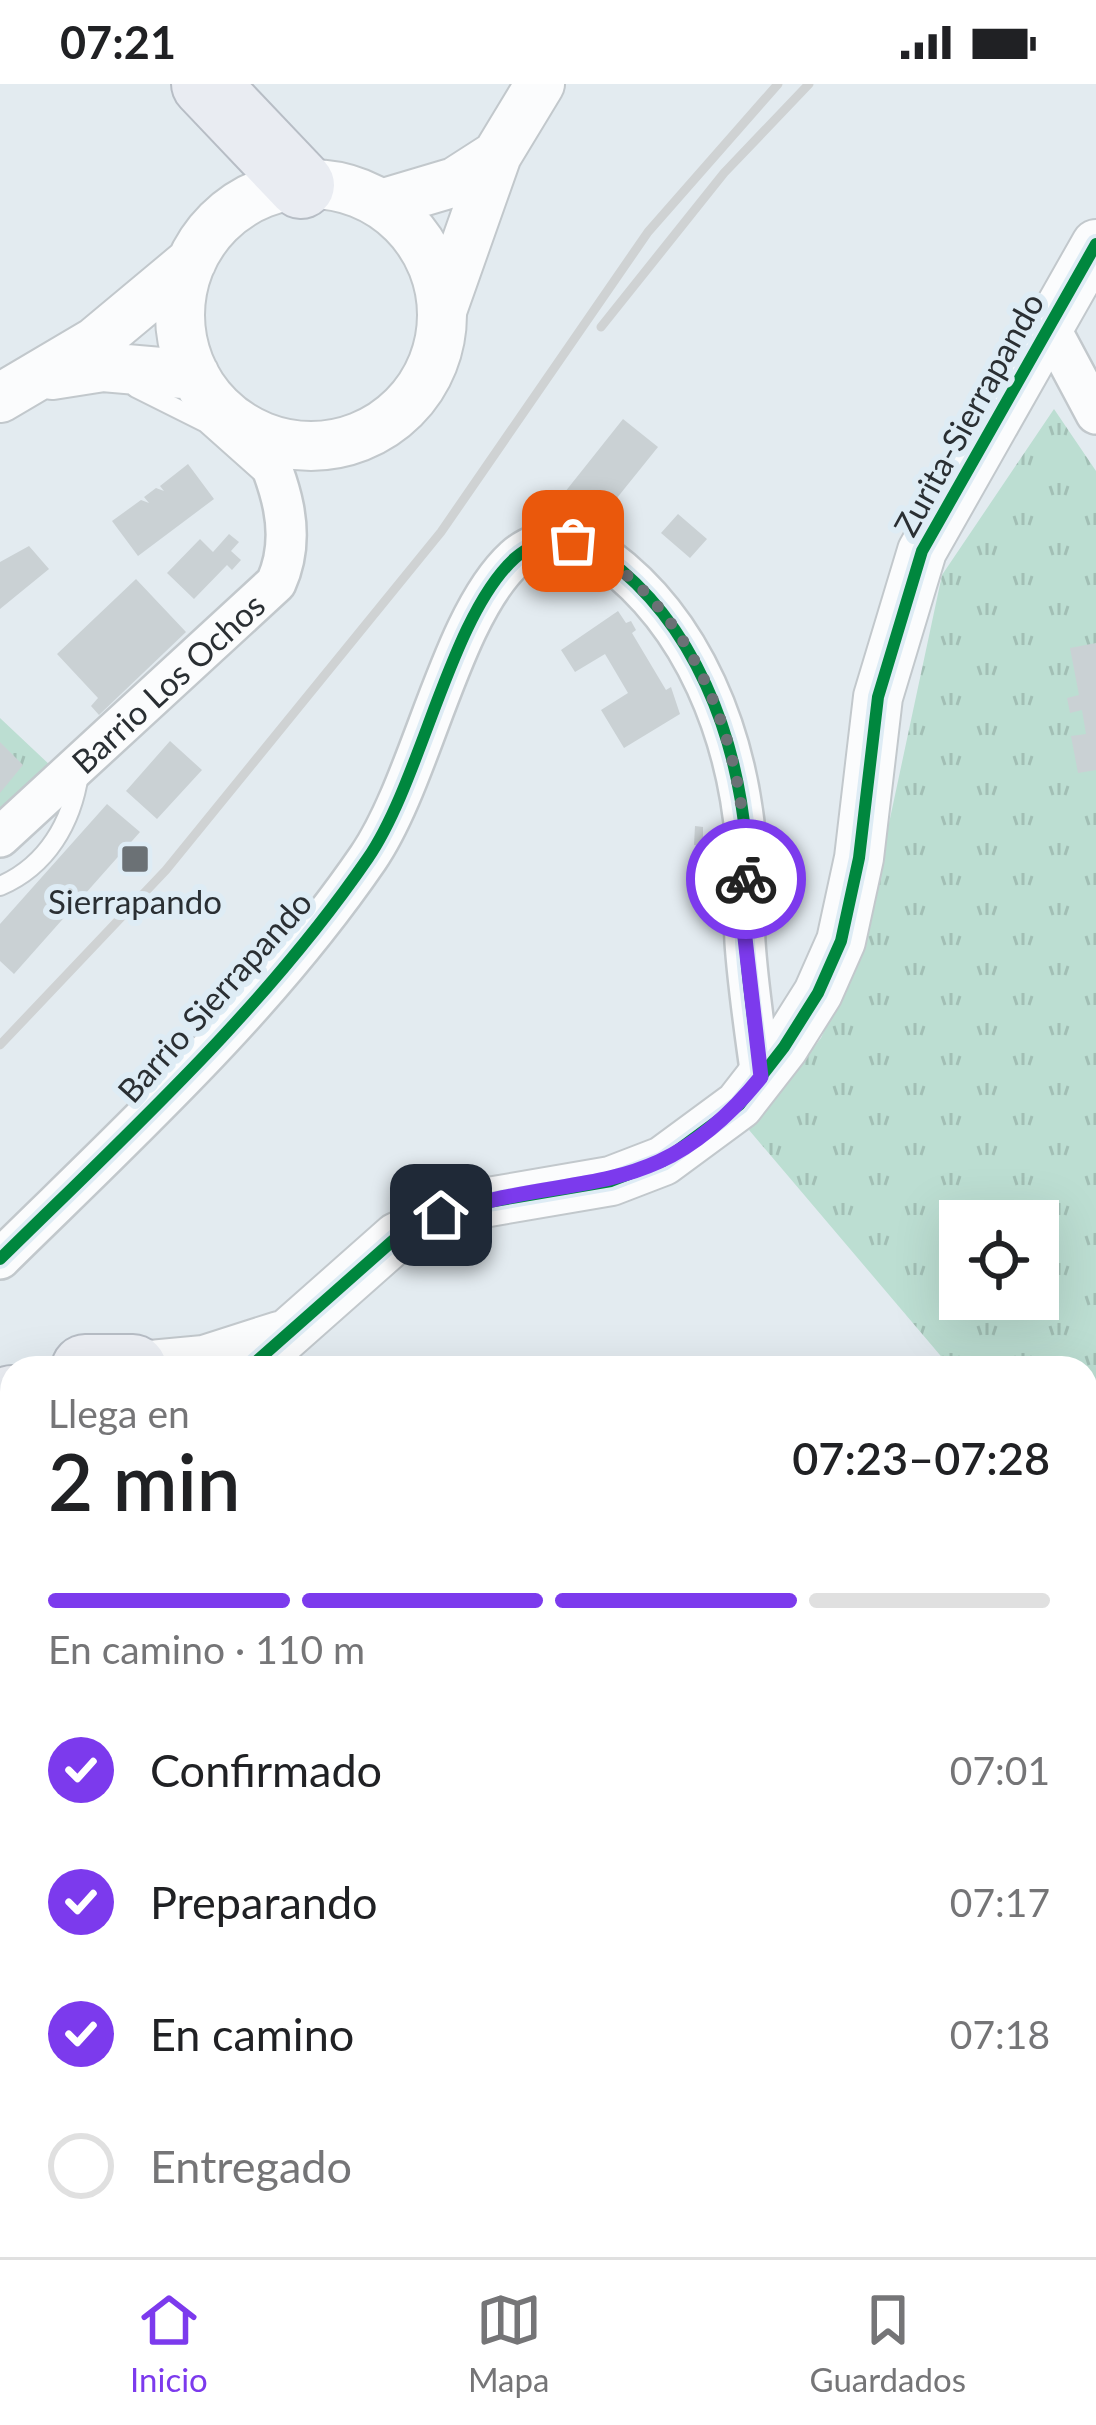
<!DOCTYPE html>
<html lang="es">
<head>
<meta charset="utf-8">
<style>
	body { margin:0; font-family:Lato,sans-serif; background:#f2f2f2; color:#202124; height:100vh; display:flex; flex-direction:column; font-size:45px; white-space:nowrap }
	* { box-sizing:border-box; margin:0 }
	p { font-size:39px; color:#757577 }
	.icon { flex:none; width:66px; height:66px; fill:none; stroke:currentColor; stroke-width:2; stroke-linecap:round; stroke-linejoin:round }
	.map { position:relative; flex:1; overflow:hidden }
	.side { position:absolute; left:0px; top:1272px; width:1098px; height:903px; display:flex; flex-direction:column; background:#fff; border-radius:36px 36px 0 0; box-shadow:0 12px 48px #0002 }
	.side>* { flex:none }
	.fabs { position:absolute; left:939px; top:1116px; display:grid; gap:24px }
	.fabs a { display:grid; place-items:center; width:120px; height:120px; border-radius:0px; background:#fff; box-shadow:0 12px 48px #0002; font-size:60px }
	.pin { position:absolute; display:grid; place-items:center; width:102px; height:102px; color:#fff; margin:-51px; border-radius:24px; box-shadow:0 6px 18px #0006 }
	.courier { position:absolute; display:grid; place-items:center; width:120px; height:120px; margin:-60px; border:9px solid #7c3aed; border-radius:50%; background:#fff; color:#222; box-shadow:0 3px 15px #0007 }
	.overview em { font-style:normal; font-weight:600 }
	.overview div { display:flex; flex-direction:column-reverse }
	.overview { display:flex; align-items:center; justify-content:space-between; height:204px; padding:0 48px }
	h1 { font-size:78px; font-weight:600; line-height:90px }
	.bar { display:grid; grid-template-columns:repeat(4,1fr); gap:18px 12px; align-content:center; height:144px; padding:0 48px }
	.bar i { height:15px; border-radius:9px; background:#e0e0e0 }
	.bar .selected { background:#7c3aed }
	.bar p { grid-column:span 4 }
	ol { padding:0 48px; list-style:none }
	li { display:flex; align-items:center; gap:36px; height:132px }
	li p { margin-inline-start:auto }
	li .icon { padding:12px; border-radius:50%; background:#7c3aed; color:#fff; stroke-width:4 }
	li:last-child { color:#757577 }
	li i { width:66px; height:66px; border:6px solid #e0e0e0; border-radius:50% }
	.status { display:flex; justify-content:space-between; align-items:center; height:84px; padding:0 60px; background:#fff; direction:ltr }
	.status svg { height:33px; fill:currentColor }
	.tab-bar { display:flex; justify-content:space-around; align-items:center; height:168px; border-top:3px solid #e0e0e0; background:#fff; font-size:33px; color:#757577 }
	.tab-bar a { display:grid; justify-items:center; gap:6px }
	.tab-bar .selected { color:#7c3aed }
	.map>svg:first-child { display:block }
</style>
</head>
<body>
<div class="status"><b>07:21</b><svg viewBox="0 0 49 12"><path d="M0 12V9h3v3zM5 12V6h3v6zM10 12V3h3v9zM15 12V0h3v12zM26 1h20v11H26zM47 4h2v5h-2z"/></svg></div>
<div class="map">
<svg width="1096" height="2173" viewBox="0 0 1096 2173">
	<defs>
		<pattern id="grass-tufts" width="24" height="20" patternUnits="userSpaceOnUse" patternTransform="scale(3)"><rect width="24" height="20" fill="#bcded2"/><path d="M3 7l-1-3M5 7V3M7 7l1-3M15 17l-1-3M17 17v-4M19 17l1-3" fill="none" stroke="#a2bfb5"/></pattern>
	</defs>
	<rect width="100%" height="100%" fill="#e3ebf0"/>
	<path fill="url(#grass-tufts)" fill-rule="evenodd" d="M 1054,325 L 1096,387 L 1096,1455 L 1086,1443 L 1086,1284 L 951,1284 L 749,1046 L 821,954 L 863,861 L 942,491 ZM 960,1137 L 1038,1137 L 1038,1215 L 960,1215 Z
		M 0,634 L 52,683 L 0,735 Z
		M 0,1489 L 12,1497 L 12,2007 L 0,2010 Z"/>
	<path fill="#cad1d4" d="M 623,335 L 658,363 L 596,440 L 561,413 Z
		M 188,380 L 214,415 L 138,472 L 112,437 L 141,416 L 149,419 L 144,413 L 156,404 L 164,407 L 160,402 Z
		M 678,430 L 707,455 L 690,474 L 661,449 Z
		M 229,450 L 239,458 L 231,467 L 241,476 L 232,486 L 227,481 L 194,515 L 167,489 L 200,455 L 213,468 Z
		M 29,462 L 49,485 L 0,525 L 0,478 Z
		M 136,495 L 186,548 L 99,631 L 91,622 L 98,614 L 57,570 Z
		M 618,527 L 626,539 L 631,537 L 636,546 L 632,549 L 666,606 L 671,603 L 680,630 L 624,664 L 601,626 L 628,609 L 605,570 L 575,588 L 561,566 Z
		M 1096,559 L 1096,686 L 1078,689 L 1071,652 L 1086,650 L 1082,626 L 1070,629 L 1067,614 L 1079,611 L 1070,564 Z
		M 170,657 L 202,686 L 157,735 L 126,707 Z
		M 0,658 L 23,681 L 0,709 Z
		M 107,720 L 140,748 L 14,890 L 0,877 L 0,840 Z
		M 695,742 L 703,743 L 703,762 L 694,761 Z
		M 247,2163 L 302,2163 L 305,2173 L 251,2173 Z"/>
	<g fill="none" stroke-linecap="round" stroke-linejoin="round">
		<g stroke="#c2c8cc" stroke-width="22">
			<path id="service" d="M 136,304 L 206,339 L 261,388
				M 0,802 C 47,782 72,738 79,690"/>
		</g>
		<g stroke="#c2c8cc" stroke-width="44">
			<g id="minor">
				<path d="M 1048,240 L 1096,330"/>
				<path id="s1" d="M 0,753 L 276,499 C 299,448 279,399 258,350"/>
				<path d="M 0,1175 C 128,1049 266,923 368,774 C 422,695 450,533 515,474 C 542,450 579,454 606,474 C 695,540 737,652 746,758 C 748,791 743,825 745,858 C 748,903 755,948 761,993"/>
			</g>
		</g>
		<g stroke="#c2c8cc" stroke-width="52">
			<path id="tertiary" d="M180 231a131 131 0 1 1 262 0a131 131 0 1 1-262 0Z
				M 381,120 L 455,98 L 497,71
				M 443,224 L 497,71 L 540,0
				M 52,291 L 103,283 L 195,291
				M 0,314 L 95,258 L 192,177
				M 129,1283 L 204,1276 L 279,1252
				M 249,1284 L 397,1153 L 465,1122 L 611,1097 L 663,1077 L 739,1021 L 784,963 L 818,909 L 841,857 L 859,774 L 878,613 L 922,467 L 1096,160"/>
		</g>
		<g stroke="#b7bdc5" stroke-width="70">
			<path id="trunk" d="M 85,1284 L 133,1284
				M 0,1325 L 12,1315
				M 362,2163 L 365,2173"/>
		</g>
		<g stroke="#b7bdc5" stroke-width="70">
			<path id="motorway" d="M 205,0 L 301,101"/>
		</g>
		<use href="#service" stroke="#fbfcfd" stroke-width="18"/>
		<use href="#minor" stroke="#fbfcfd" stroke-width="39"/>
		<use href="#tertiary" stroke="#fbfcfd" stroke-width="48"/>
		<use href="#trunk" stroke="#eceff4" stroke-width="66"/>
		<use href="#motorway" stroke="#e9ecf2" stroke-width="66"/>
		<path stroke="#cfd2d3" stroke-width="9" d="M 601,243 L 724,89 L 809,0
			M 0,961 L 166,786 L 441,448 L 648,148 L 778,0"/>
		<g stroke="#deecf5" stroke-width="20">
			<path id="cycleway" d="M 0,1175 C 128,1049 266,923 368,774 C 422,695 450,533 515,474 C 542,450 579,454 606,474 C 695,540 737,652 746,758 C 748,791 743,825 745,858 C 748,903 755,948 761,993
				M 249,1284 L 397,1153 L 465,1122 L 611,1097 L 663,1077 L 739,1021 L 784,963 L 818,909 L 841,857 L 859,774 L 878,613 L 922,467 L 1096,160"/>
		</g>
		<use href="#cycleway" stroke="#00873e" stroke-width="12"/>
	</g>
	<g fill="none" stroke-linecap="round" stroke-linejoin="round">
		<path stroke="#6b7175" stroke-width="12" stroke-dasharray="0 21.6" d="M 573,457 C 695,512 748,670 746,795"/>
		<path stroke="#7c3aed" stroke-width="15" d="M 441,1131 C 577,1083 654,1125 761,993 L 745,854 L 746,795"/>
	</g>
	<rect fill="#6b7175" stroke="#deecf5" stroke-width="4.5" x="120" y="760" width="30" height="30" rx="6"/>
	<g text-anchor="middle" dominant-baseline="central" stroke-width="12" stroke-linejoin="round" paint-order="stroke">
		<g font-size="33" fill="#2a2f33" stroke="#deecf5">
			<text transform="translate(968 330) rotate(-61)">Zurita-Sierrapando</text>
			<text stroke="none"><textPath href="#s1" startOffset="228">Barrio Los Ochos</textPath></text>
			<text transform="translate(214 912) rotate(-48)">Barrio Sierrapando</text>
		</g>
		<g font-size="33" fill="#2a2f33" stroke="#deecf5">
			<text x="135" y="817">Sierrapando</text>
		</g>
	</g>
</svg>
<div class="fabs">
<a><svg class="icon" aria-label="locate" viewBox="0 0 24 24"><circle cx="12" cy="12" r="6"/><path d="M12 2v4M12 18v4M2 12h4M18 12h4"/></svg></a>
</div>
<div class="pin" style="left:573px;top:457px;background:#ea580c"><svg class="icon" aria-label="bag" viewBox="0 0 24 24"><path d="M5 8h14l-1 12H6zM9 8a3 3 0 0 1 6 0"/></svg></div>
<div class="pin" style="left:441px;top:1131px;background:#1f2937"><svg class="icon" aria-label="home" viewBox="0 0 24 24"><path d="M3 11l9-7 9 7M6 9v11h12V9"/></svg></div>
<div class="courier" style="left:746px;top:795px"><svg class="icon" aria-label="bike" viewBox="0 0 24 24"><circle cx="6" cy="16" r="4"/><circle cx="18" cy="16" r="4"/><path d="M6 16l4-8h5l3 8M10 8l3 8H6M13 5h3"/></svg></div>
<section class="side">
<div class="overview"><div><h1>2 min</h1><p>Llega en</p></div><em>07:23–07:28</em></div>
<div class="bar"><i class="selected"></i><i class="selected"></i><i class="selected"></i><i></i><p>En camino · 110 m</p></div>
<ol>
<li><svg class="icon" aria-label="check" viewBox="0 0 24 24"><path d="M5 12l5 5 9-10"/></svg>Confirmado<p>07:01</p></li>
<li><svg class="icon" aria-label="check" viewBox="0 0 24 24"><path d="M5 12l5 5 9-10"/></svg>Preparando<p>07:17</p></li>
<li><svg class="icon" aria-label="check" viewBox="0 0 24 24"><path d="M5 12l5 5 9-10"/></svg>En camino<p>07:18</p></li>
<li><i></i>Entregado</li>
</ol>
</section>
</div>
<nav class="tab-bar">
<a class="selected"><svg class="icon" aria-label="home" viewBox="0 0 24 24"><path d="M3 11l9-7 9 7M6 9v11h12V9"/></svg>Inicio</a>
<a><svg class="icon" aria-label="map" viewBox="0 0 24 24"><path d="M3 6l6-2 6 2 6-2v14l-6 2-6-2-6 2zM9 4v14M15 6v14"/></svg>Mapa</a>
<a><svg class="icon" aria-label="saved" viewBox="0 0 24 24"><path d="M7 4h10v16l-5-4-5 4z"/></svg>Guardados</a>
</nav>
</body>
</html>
